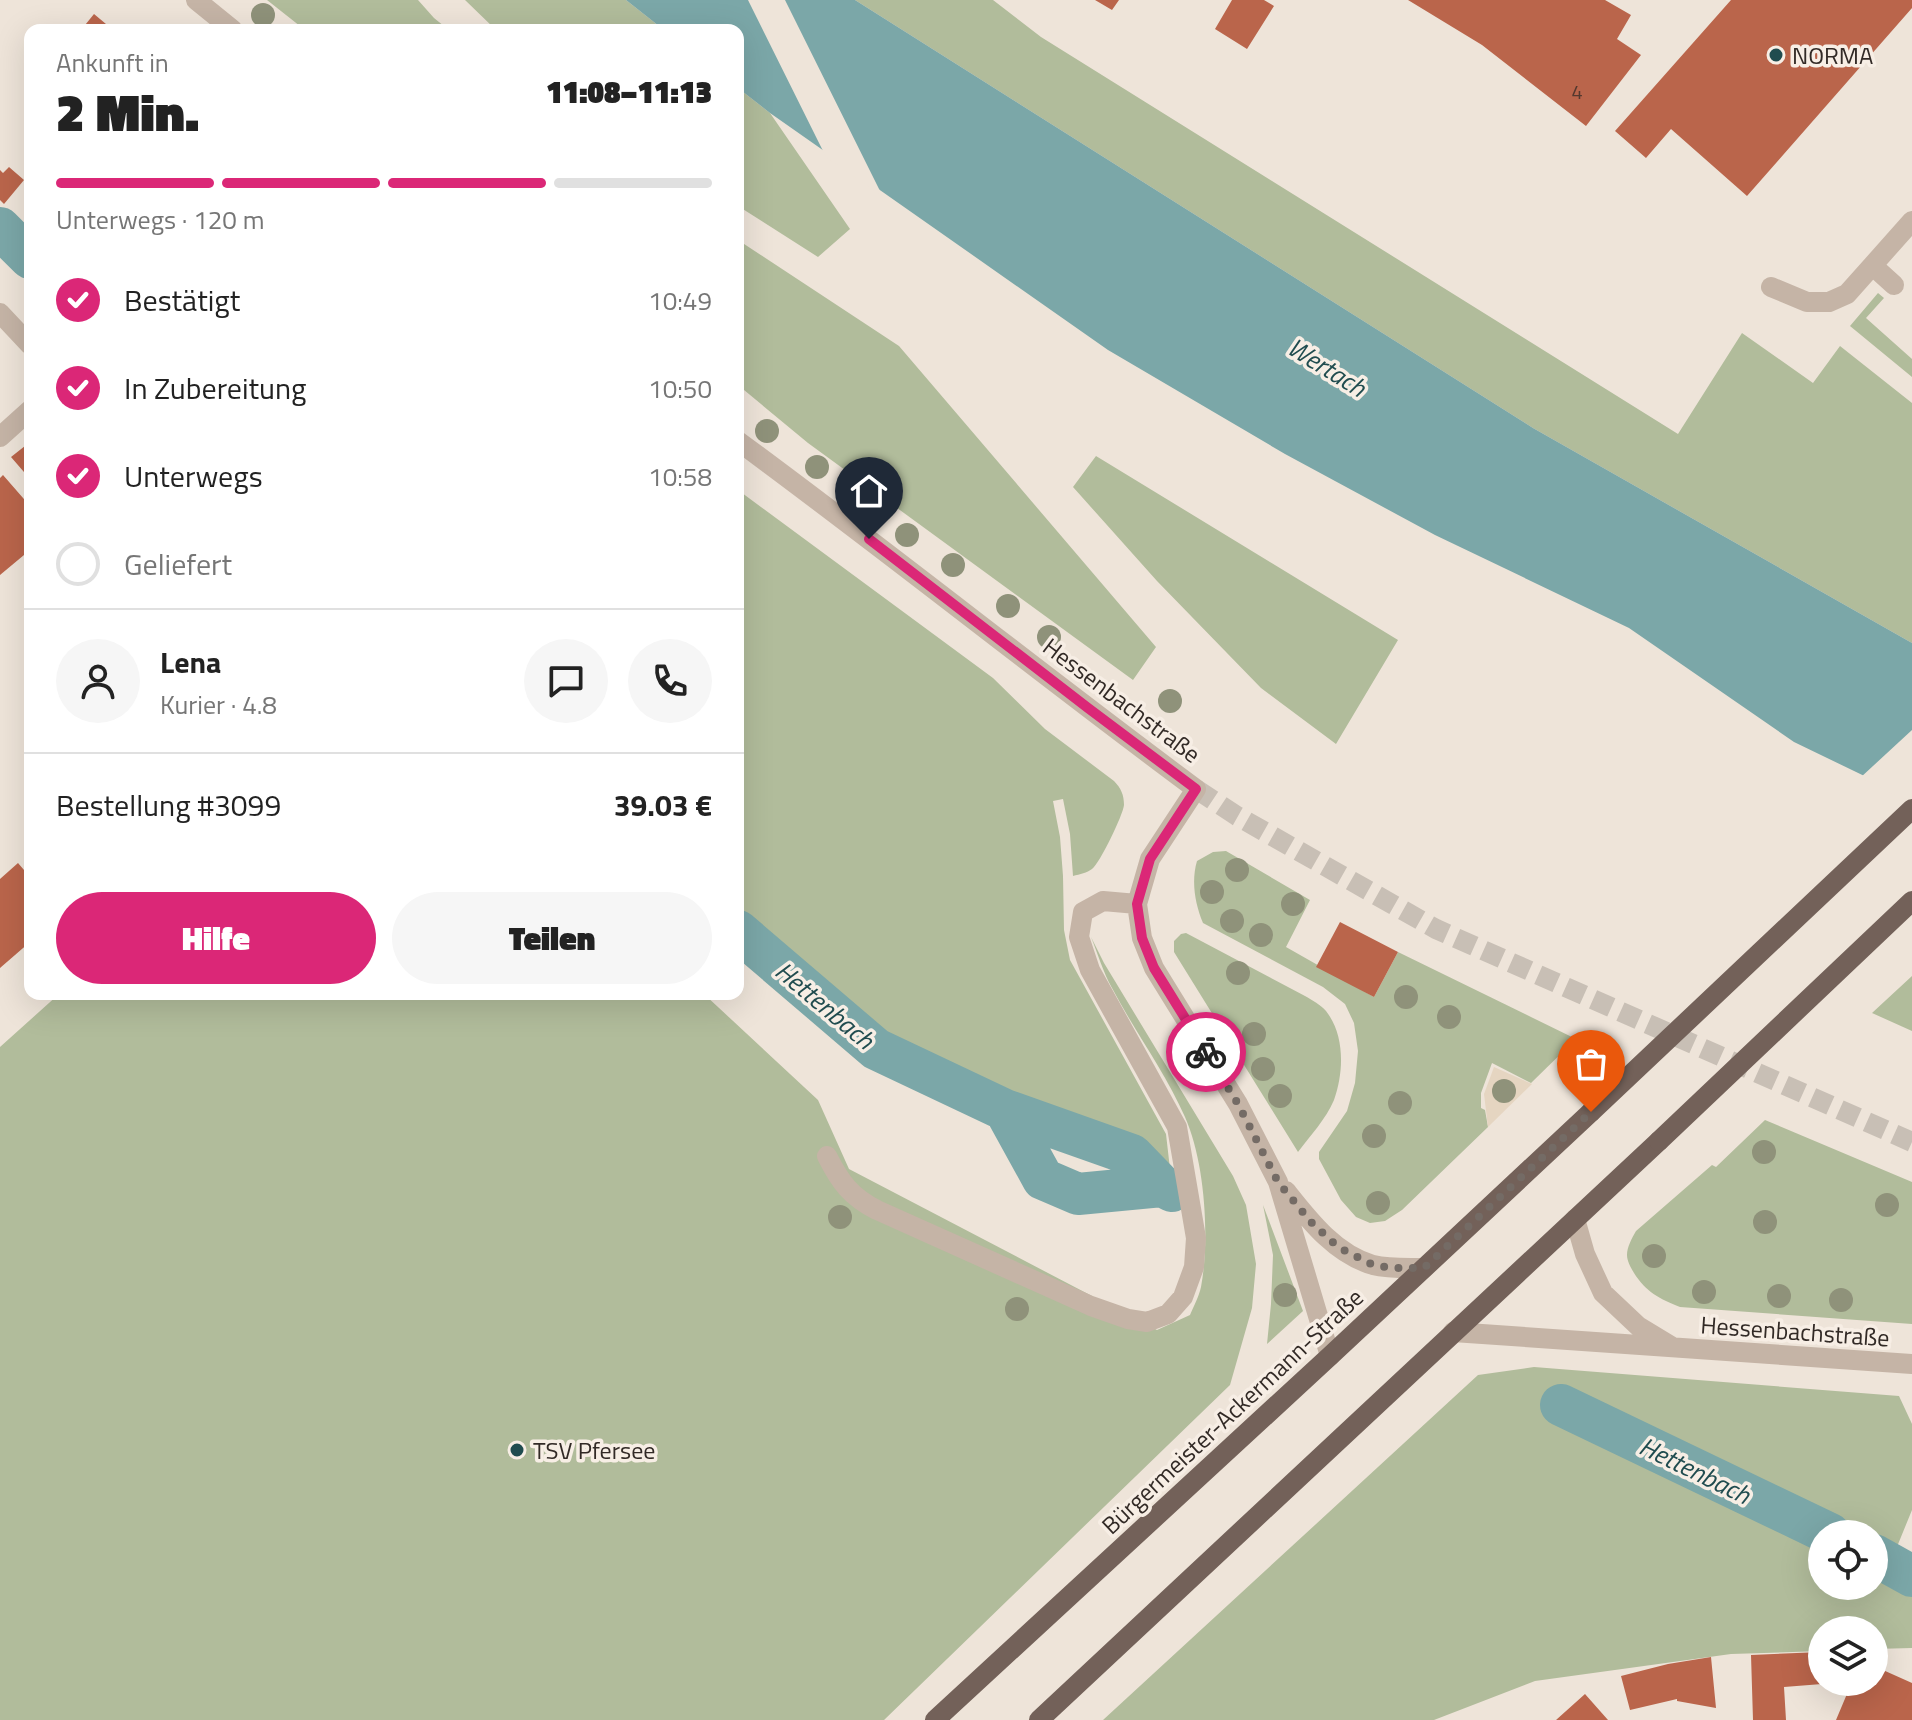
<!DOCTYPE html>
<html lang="de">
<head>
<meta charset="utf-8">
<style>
	body { margin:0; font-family:"Titillium Web",sans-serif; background:#f6f6f6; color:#222; height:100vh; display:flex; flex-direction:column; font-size:30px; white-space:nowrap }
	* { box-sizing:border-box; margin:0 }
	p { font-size:26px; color:#767676 }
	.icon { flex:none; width:44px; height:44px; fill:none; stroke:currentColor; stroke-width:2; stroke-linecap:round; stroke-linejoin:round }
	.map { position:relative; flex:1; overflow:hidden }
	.sheet { position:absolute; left:24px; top:24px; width:720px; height:976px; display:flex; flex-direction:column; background:#fff; border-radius:16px; box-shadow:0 8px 32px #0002 }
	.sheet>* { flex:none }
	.fabs { position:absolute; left:1808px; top:1520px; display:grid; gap:16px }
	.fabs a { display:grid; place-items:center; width:80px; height:80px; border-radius:50%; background:#fff; box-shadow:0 8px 32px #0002; font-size:40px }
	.pin { position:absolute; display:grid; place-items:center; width:68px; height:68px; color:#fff; margin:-82px -34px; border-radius:50% 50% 50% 0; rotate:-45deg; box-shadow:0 0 8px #0007 }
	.pin .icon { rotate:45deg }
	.courier { position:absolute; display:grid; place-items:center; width:80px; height:80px; margin:-40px; border:6px solid #db2777; border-radius:50%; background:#fff; color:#222; box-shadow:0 2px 10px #0007 }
	.headline em { font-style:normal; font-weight:800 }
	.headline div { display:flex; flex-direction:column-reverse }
	.headline { display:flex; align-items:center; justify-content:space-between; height:136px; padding:0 32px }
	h1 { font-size:52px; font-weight:800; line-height:60px }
	.bar { display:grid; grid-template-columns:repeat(4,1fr); gap:12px 8px; align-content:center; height:96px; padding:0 32px }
	.bar i { height:10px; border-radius:6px; background:#e0e0e0 }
	.bar .on { background:#db2777 }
	.bar p { grid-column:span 4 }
	.line { display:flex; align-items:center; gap:20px; padding:0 32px; border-top:2px solid #e0e0e0 }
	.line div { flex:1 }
	.round { display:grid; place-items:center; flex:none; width:84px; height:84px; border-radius:42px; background:#f6f6f6 }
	ol { padding:0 32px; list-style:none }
	li { display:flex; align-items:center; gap:24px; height:88px }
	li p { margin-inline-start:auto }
	li .icon { padding:8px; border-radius:50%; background:#db2777; color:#fff; stroke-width:4 }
	li:last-child { color:#767676 }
	li i { width:44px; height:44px; border:4px solid #e0e0e0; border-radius:50% }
	.cta { display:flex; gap:16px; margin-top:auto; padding:16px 32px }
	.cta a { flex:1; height:92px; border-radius:48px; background:#db2777; color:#fff; font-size:32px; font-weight:800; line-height:92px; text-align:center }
	.cta a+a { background:#f6f6f6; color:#222 }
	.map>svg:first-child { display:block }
</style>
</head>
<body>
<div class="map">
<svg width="1912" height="1720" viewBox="0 0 1912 1720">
	<rect width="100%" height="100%" fill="#eee4d9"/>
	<path fill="#b1bc9b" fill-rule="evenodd" d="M 267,0 L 418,0 L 434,18 L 449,30 L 305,30 Z
		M 465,0 L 626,0 L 664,30 L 496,30 Z
		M 855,0 L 993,0 L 1041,37 L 1678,434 L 1742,333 L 1813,383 L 1840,346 L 1912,403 L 1912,643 L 1533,428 Z
		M 738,88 L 770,113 L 850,229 L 818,257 L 738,206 Z
		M 738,240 L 899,346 L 1156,647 L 1133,680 L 808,443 L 738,385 Z
		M 1878,293 L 1884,298 L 1866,318 L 1912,359 L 1912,377 L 1850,326 Z
		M 1096,456 L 1398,640 L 1336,744 L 1261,688 L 1157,581 L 1073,487 Z
		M 738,490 L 993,678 L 1045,729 L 1114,781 C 1121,788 1124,795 1124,805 C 1123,815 1100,863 1092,869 C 1087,873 1080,874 1073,876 L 1070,834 L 1063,799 L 1053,801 L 1060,837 L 1063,876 L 1064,930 L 1070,960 L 1166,1134 L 1170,1169 L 1122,1143 L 880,1043 L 813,987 L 738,920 Z
		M 1226,851 L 1310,900 L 1286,947 L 1374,997 L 1398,952 L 1576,1039 L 1531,1083 L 1492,1063 L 1481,1093 L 1481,1108 L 1485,1110 L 1488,1127 L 1402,1210 L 1385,1221 L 1370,1223 L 1356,1217 L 1341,1200 L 1319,1159 L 1319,1152 L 1347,1111 L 1355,1083 L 1358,1051 L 1354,1023 L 1345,1004 L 1323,987 L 1203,923 C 1195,904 1191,881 1197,861 L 1213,852 Z
		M 1186,933 L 1305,996 C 1312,1000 1321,1005 1326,1011 C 1345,1035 1344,1072 1334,1100 C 1326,1119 1310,1136 1298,1152 L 1174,952 L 1174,941 L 1181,934 Z
		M 1091,937 L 1104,963 L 1233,1176 L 1246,1205 L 1256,1264 L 1252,1308 L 1230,1385 L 884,1720 L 0,1720 L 0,1047 L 59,994 L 704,994 L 818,1100 L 849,1169 L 1157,1330 L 1190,1315 C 1194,1306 1199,1296 1201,1287 C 1210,1238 1205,1162 1185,1117 C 1165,1072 1135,1032 1112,988 C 1103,972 1098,954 1091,937 Z
		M 1912,976 L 1912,1031 L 1872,1013 Z
		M 1765,1120 L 1912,1182 L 1912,1324 L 1680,1307 C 1660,1299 1646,1292 1634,1273 C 1631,1268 1627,1261 1627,1255 C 1627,1247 1632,1238 1636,1231 L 1712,1165 L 1716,1167 Z
		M 1263,1205 L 1303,1311 L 1267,1344 L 1271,1304 L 1273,1255 Z
		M 1534,1367 L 1899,1396 L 1912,1424 L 1912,1510 L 1883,1581 L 1912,1596 L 1912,1648 L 1874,1649 L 1874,1630 L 1822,1630 L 1822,1651 L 1731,1654 L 1535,1681 L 1434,1720 L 1103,1720 L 1478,1375 ZM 1822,1534 L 1874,1534 L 1874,1586 L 1822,1586 Z"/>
	<path fill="#e5d5c1" d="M 1494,1067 L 1532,1084 L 1488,1127 L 1484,1094 Z"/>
	<path fill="#7ba7a8" d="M 626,0 L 855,0 L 1533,428 L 1912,643 L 1912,799 L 1794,742 L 1629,628 L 1435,535 L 1285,454 L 1108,350 L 770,113 L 738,88 L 738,30 L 664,30 Z"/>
	<path fill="#eee4d9" d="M 748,0 L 785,0 L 883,197 L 826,157 Z
		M 1912,730 L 1912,803 L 1860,778 Z"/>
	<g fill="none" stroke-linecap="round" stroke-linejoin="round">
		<path stroke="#7ba7a8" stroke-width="42" d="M 0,228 L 30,258
			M 738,931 L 876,1049 L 1005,1110 L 1043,1179 L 1078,1194 L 1162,1186
			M 1005,1110 L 1132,1155 L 1162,1186 L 1172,1191
			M 1561,1405 L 1830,1534
			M 1874,1555 L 1912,1576"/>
	</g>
	<path fill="#ba654b" d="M 1095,0 L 1119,0 L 1112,10 Z
		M 1232,0 L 1264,0 L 1274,6 L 1247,49 L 1215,29 Z
		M 1408,0 L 1605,0 L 1631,15 L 1617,39 L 1641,55 L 1586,126 L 1482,45 Z
		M 1731,0 L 1912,0 L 1912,8 L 1747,196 L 1671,129 L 1646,158 L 1615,131 Z
		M 94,14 L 106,24 L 114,30 L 81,30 Z
		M 9,167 L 24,180 L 4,204 L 0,200 L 0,170 L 3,173 Z
		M 30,442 L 30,479 L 11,457 Z
		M 3,475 L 30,506 L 30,550 L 0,575 L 0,478 Z
		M 18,863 L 30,877 L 30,942 L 0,968 L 0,879 Z
		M 1340,922 L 1398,952 L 1374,997 L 1316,967 Z
		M 1822,1652 L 1822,1684 L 1784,1687 L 1786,1720 L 1753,1720 L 1751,1655 Z
		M 1711,1657 L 1716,1708 L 1677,1701 L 1677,1699 L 1630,1710 L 1621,1676 L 1668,1664 Z
		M 1874,1666 L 1912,1683 L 1912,1720 L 1836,1720 L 1852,1682 L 1874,1682 Z
		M 1585,1694 L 1608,1720 L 1556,1720 Z"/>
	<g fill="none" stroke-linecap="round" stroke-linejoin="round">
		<path stroke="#c8bfb5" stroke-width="20" stroke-dasharray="20 10" stroke-linecap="butt" d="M 1196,789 L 1237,816 L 1436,929 L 1912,1142"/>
		<path stroke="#c5b4a6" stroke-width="20" d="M 196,0 L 233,30
			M 1873,266 L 1894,285
			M 1771,287 L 1807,302 L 1829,302 L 1847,294 L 1912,221
			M 0,313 L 30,345
			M 0,437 L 30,410
			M 738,441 C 893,555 1042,675 1196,789 L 1150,859 L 1137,904 L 1142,938 L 1154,968 L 1238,1104 L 1278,1182 L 1330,1356
			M 827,1156 C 840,1182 851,1197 877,1210 L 1091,1306 L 1128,1319 L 1147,1322 L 1168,1314 L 1183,1297 L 1194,1267 L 1196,1238 L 1177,1127 L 1090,970 L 1079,937 L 1083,912 L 1103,901 L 1137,904
			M 1286,1191 C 1309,1220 1335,1254 1373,1265 C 1389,1269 1407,1268 1424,1268
			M 1575,1219 L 1585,1254 L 1603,1293 L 1638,1326 L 1671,1346
			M 1453,1332 L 1912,1364"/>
		<path stroke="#736159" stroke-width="20" d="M 935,1720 L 1330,1356 L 1591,1112
			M 1039,1720 L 1659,1141"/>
		<path stroke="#736159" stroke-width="20" d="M 1591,1112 L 1912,809
			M 1659,1141 L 1912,901"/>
	</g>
	<g fill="#8f927a">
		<circle cx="263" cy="15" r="12"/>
		<circle cx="767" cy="431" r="12"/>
		<circle cx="817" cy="467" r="12"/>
		<circle cx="907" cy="535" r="12"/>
		<circle cx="953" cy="565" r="12"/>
		<circle cx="1008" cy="606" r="12"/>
		<circle cx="1049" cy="637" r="12"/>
		<circle cx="1170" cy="701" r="12"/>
		<circle cx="1237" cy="870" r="12"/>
		<circle cx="1212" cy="892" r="12"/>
		<circle cx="1293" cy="904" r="12"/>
		<circle cx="1232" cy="921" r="12"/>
		<circle cx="1261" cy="935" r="12"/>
		<circle cx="1238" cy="973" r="12"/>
		<circle cx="1406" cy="997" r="12"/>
		<circle cx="1449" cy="1017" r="12"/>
		<circle cx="1254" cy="1034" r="12"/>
		<circle cx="1263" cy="1069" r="12"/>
		<circle cx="1504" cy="1091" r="12"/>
		<circle cx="1280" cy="1096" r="12"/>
		<circle cx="1400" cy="1103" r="12"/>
		<circle cx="1374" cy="1136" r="12"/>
		<circle cx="1764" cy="1152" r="12"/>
		<circle cx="1378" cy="1203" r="12"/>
		<circle cx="1887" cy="1205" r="12"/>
		<circle cx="840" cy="1217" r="12"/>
		<circle cx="1765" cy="1222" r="12"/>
		<circle cx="1654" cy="1256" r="12"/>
		<circle cx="1704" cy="1292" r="12"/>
		<circle cx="1285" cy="1295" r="12"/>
		<circle cx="1779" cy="1296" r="12"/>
		<circle cx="1841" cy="1300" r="12"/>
		<circle cx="1017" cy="1309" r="12"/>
	</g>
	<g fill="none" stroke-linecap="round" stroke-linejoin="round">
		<path stroke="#746b65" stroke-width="8" stroke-dasharray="0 14.4" d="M 1206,1052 L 1238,1104 L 1278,1182 L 1311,1222 L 1338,1247 L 1373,1265 L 1393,1268 L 1424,1268 L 1591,1112"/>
		<path stroke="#db2777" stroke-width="10" d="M 869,539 L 1088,708 L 1196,789 L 1150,859 L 1137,904 L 1142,938 L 1154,968 L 1206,1052"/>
	</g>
	<g fill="#204c4f" stroke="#f7eee5" stroke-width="3">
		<circle cx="1776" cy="55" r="8"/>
		<circle cx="517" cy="1450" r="8"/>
	</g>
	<g text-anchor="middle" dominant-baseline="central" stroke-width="7" stroke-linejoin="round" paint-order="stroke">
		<g font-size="20" fill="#54392f">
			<text x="1577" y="91">4</text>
		</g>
		<g font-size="24" fill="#322a26" stroke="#f7eee5" text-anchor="start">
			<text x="1792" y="55">NORMA</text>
			<text x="533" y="1450">TSV Pfersee</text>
		</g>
		<g font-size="24" fill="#322a26" stroke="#f7eee5">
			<text transform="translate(1122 700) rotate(37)">Hessenbachstraße</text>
			<text transform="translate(1795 1331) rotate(4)">Hessenbachstraße</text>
			<text transform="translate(1232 1411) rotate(-43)">Bürgermeister-Ackermann-Straße</text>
		</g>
		<g font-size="26" font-style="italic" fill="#204c4f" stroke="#f7eee5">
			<text transform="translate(1327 367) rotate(32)">Wertach</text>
			<text transform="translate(825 1005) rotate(40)">Hettenbach</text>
			<text transform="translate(1695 1470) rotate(26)">Hettenbach</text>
		</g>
	</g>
</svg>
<div class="fabs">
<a><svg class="icon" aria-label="locate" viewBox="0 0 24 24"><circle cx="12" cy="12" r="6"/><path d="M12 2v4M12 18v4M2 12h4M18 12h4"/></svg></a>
<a><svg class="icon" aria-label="layers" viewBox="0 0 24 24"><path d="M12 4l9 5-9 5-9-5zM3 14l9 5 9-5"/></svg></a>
</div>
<div class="pin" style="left:1591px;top:1112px;background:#ea580c"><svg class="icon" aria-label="bag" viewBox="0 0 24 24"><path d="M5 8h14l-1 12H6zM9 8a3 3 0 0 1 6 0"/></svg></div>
<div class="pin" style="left:869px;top:539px;background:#1f2937"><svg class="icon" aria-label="home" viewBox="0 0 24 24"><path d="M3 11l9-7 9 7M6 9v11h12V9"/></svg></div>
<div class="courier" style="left:1206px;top:1052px"><svg class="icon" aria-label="bike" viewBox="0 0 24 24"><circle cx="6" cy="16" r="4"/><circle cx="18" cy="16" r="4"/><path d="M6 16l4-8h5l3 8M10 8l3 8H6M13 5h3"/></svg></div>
<section class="sheet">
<div class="headline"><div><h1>2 Min.</h1><p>Ankunft in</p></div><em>11:08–11:13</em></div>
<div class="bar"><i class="on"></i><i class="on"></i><i class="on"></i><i></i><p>Unterwegs · 120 m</p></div>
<ol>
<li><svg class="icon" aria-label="check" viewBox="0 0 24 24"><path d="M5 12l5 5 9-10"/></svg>Bestätigt<p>10:49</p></li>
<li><svg class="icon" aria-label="check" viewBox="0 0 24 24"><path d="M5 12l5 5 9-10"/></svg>In Zubereitung<p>10:50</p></li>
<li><svg class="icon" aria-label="check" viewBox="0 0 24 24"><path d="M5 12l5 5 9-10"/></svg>Unterwegs<p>10:58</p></li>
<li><i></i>Geliefert</li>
</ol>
<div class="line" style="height:144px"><a class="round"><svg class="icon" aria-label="person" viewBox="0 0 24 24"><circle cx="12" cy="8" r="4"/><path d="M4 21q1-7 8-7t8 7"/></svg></a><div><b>Lena</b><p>Kurier · 4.8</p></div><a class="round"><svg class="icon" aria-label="chat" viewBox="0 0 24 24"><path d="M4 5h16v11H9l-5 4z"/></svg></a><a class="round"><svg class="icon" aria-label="phone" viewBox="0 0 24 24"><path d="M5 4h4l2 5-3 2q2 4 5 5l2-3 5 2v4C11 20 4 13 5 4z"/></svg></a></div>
<div class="line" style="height:104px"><div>Bestellung #3099</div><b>39.03 €</b></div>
<div class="cta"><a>Hilfe</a><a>Teilen</a></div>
</section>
</div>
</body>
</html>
